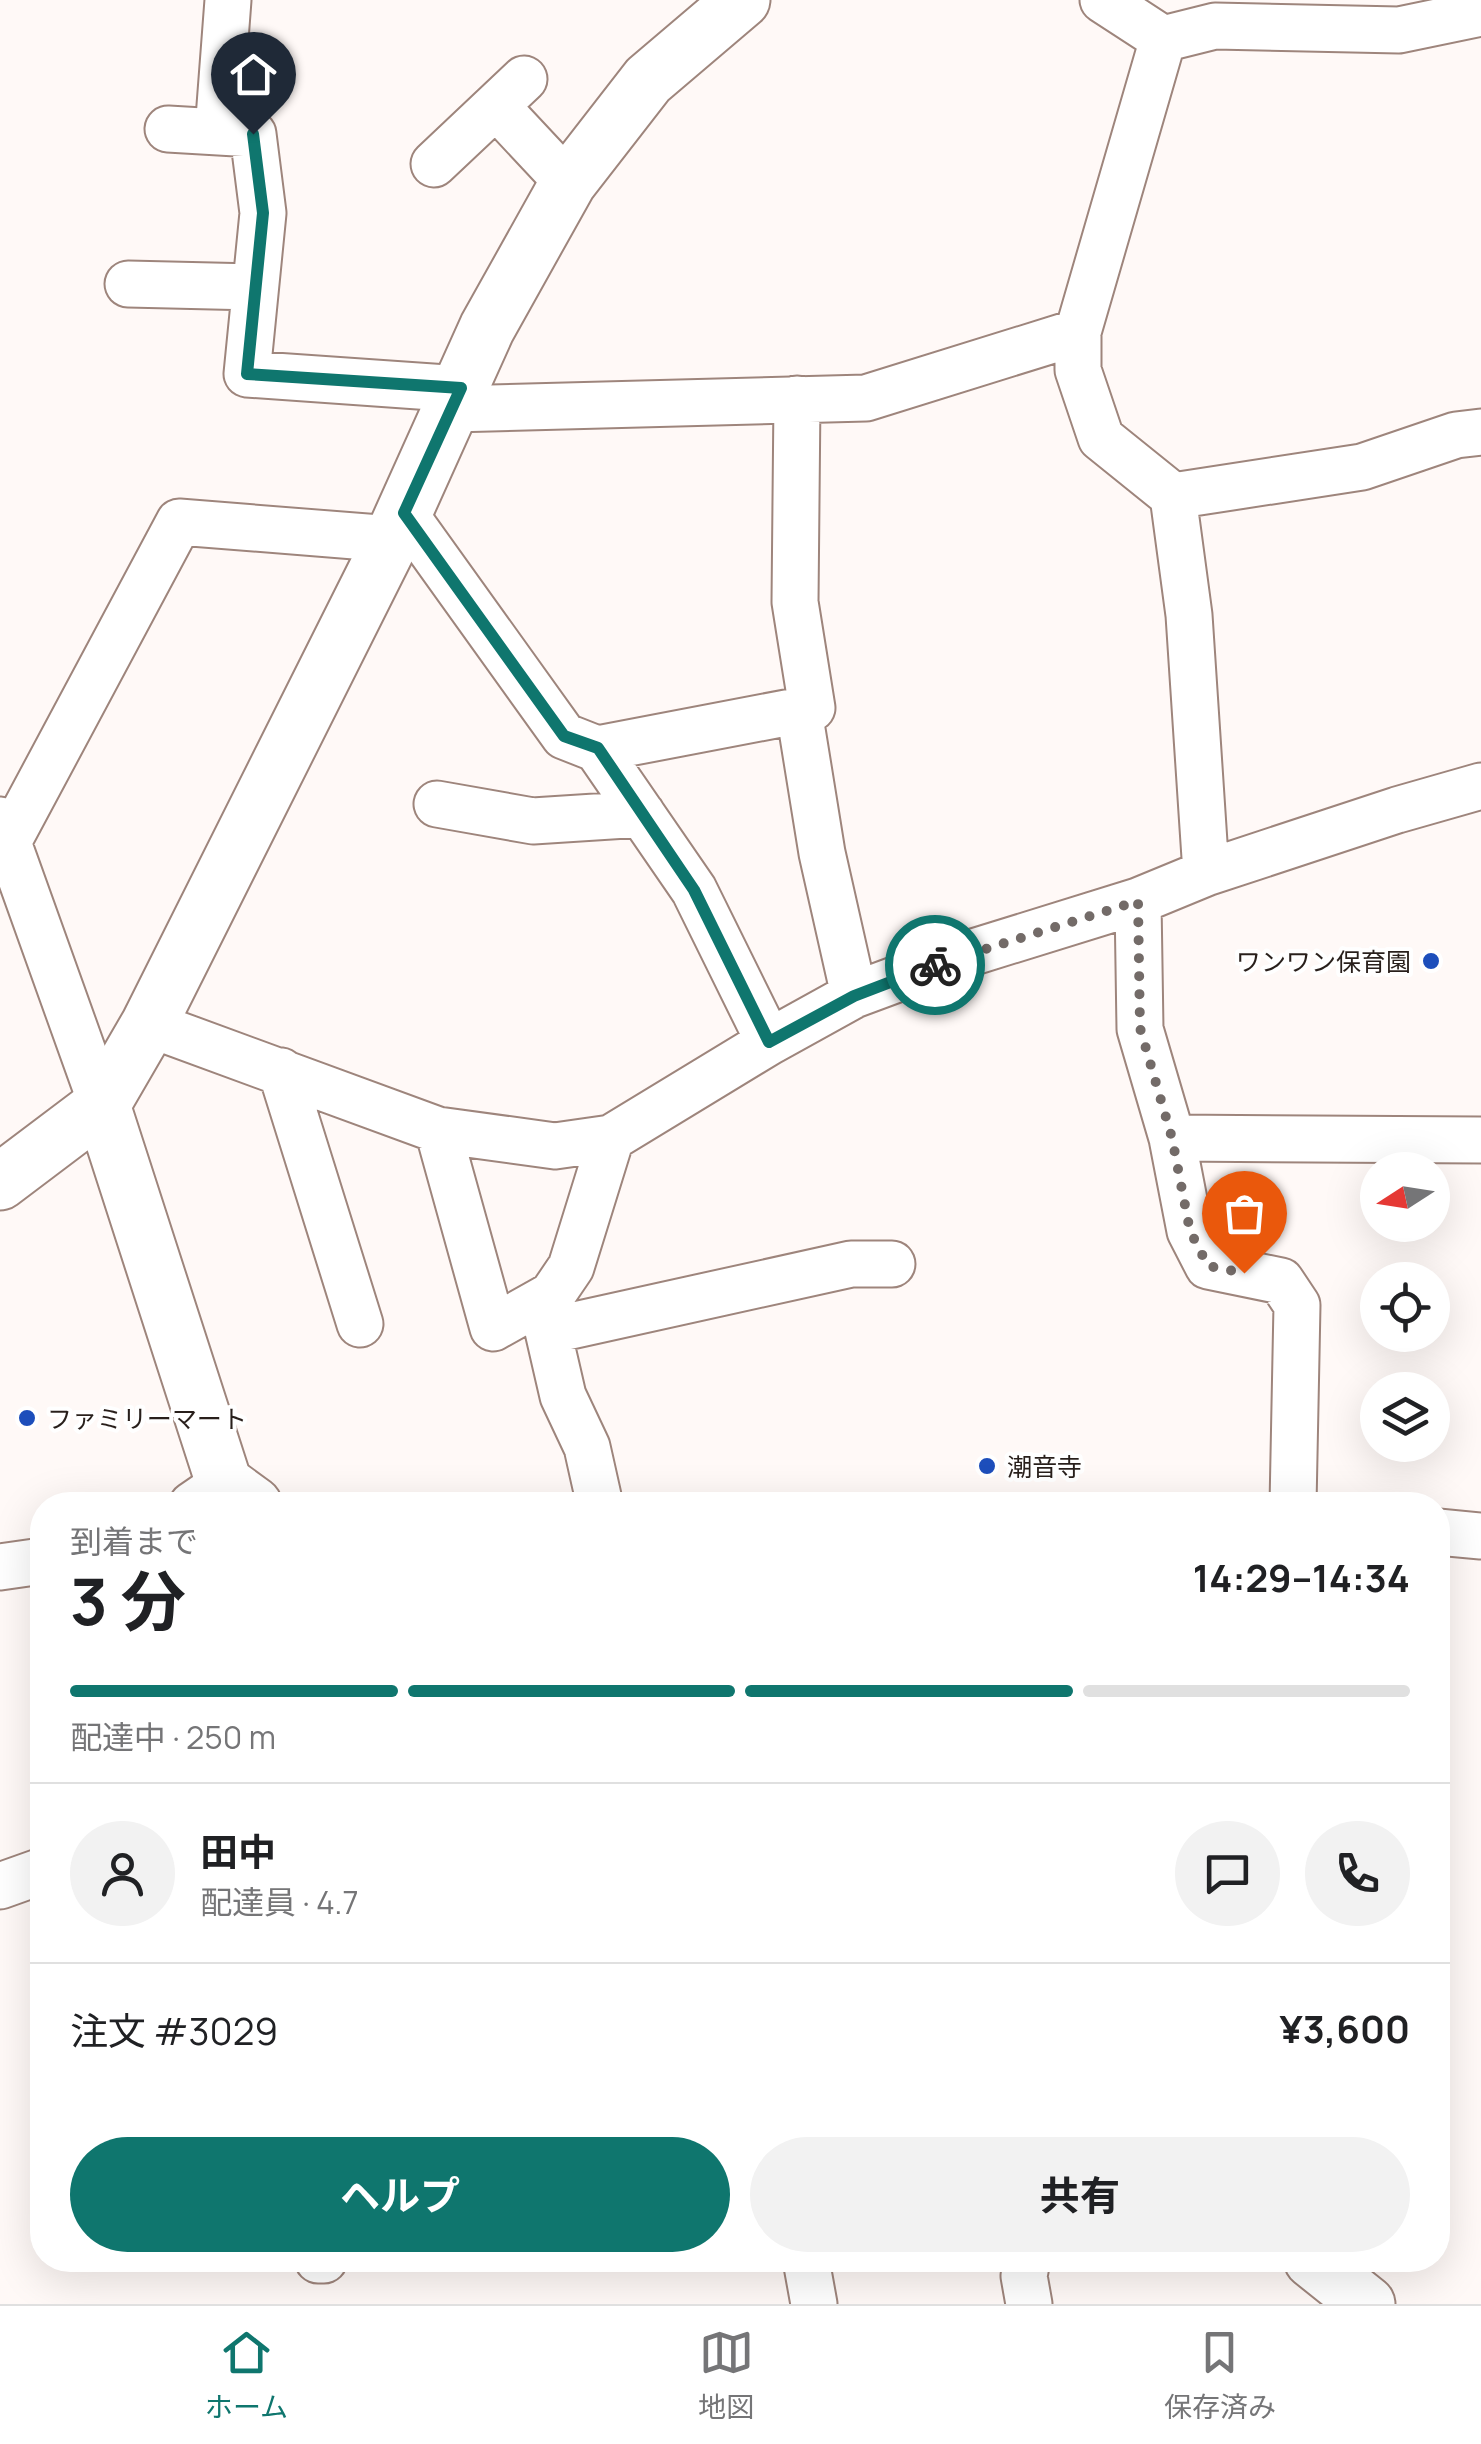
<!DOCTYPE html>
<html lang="ja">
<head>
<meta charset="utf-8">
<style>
	body { margin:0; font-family:Manrope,"Noto Sans JP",sans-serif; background:#f2f2f2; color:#202124; height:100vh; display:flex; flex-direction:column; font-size:38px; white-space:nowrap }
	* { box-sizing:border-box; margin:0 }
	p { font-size:32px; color:#757577 }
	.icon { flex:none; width:55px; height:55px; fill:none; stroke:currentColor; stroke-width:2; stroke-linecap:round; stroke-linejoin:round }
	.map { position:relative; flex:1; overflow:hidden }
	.drawer { position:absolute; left:30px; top:1492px; width:1420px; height:780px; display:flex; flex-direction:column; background:#fff; border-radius:40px; box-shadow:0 10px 40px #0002 }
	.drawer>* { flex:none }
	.needle { width:65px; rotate:258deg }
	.controls { position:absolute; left:1360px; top:1152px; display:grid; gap:20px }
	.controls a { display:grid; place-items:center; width:90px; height:90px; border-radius:50%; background:#fff; box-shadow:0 10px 40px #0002; font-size:50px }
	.pin { position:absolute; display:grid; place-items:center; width:85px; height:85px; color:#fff; margin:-102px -42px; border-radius:50% 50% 50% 0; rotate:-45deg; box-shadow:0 0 10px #0007 }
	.pin .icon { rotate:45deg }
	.courier { position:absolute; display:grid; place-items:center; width:100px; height:100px; margin:-50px; border:8px solid #0f766e; border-radius:50%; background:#fff; color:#222; box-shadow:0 2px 12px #0007 }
	.headline em { font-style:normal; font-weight:700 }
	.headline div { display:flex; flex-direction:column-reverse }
	.headline { display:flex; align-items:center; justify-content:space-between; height:170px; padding:0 40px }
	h1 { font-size:65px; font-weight:700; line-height:75px }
	.bar { display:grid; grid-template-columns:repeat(4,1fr); gap:15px 10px; align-content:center; height:120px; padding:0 40px }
	.bar i { height:12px; border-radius:8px; background:#e0e0e0 }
	.bar .on { background:#0f766e }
	.bar p { grid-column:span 4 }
	.line { display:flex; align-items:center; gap:25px; padding:0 40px; border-top:2px solid #e0e0e0 }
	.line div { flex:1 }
	.round { display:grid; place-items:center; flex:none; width:105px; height:105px; border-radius:52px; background:#f2f2f2 }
	.action { display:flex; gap:20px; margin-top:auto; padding:20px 40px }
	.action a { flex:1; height:115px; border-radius:60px; background:#0f766e; color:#fff; font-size:40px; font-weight:700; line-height:115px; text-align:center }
	.action a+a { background:#f2f2f2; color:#202124 }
	.tabs { display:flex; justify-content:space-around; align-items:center; height:140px; border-top:2px solid #e0e0e0; background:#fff; font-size:28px; color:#757577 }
	.tabs a { display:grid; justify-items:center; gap:5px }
	.tabs .on { color:#0f766e }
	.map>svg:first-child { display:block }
</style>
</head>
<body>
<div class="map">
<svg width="1481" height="2304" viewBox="0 0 1481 2304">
	<rect width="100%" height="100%" fill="#fff9f7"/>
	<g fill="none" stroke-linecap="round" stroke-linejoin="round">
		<g stroke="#9e857c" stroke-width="49">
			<path id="minor" d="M 1103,0 L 1163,39 L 1215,26 L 1399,30 L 1481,13
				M 1163,39 L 1078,332 L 1078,370 L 1101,438 L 1173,496 L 1189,615 L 1206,873
				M 496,106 L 568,183
				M 168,129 L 253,134 L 263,213 L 247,374 L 461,389
				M 218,132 L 228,0
				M 434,164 L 524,79
				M 128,284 L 255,287
				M 452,409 L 866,398 L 1078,332
				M 1173,496 L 1362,467 L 1456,435 L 1481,432
				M 404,513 L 564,736 L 597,749 L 694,890 L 769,1042
				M 799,711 L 822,853 L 854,995
				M 597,749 L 812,708 L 795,602 L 797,399
				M 437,804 L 533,821 L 642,814
				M 0,820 L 102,1105
				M 8,842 L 179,522 L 392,539
				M 1138,901 L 1140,1029 L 1172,1138 L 1190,1231 L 1208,1266 L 1281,1281 L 1297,1305 L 1293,1505
				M 149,1024 L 438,1130 L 555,1146 L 611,1138 L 769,1042 L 854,995 L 951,959 L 1138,901 L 1206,873 L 1397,810 L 1481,786
				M 281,1071 L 360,1324
				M 438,1130 L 493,1328 L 552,1295
				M 1172,1138 L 1481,1140
				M 548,1331 L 851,1264 L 892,1264
				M 192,1505 L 224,1483
				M 600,1505 L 587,1447 L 563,1396 L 548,1331 L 552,1295 L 571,1267 L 611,1138
				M 1438,1532 L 1481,1536
				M 0,1567 L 42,1561
				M 0,1886 L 42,1871
				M 318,2260 L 324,2260
				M 806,2260 L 814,2304
				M 1027,2260 L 1024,2276 L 1029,2304"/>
		</g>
		<g stroke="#9e857c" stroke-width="59">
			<path id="tertiary" d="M 102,1105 L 224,1483 L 254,1505
				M 0,1182 L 102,1105 L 149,1024 L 392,539 L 487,328 L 568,183 L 648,80 L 742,0
				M 1312,2260 L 1367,2304"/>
		</g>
		<use href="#minor" stroke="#fff" stroke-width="45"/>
		<use href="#tertiary" stroke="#fff" stroke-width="55"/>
	</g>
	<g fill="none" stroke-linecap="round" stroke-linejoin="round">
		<path stroke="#736b68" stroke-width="10" stroke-dasharray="0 18" d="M 935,965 L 1138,901 L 1140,1028 L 1172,1138 L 1190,1231 L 1208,1266 L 1244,1273"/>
		<path stroke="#0f766e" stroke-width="12" d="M 253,134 L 263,213 L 247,374 L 461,388 L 404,513 L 564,736 L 598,748 L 694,890 L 769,1042 L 854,996 L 935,965"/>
	</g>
	<g fill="#1d4ebb" stroke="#fff" stroke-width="4">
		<circle cx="1431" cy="961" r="10"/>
		<circle cx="27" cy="1418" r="10"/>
		<circle cx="987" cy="1466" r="10"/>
	</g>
	<g text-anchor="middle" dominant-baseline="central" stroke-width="8" stroke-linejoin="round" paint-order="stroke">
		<g font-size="25" fill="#281f1b" stroke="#fff" text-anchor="start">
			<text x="1411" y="961" text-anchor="end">ワンワン保育園</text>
			<text x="47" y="1418">ファミリーマート</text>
			<text x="1007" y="1466">潮音寺</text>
		</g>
	</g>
</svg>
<div class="controls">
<a><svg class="needle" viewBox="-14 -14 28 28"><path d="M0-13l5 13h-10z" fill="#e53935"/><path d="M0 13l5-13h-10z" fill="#757577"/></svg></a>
<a><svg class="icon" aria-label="locate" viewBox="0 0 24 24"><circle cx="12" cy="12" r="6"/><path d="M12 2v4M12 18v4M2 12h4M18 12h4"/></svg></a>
<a><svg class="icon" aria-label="layers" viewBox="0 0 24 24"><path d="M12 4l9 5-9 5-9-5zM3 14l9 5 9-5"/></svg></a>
</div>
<div class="pin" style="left:1244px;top:1273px;background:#ea580c"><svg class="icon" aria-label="bag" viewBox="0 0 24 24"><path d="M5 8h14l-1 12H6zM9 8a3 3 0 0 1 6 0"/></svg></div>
<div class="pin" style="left:253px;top:134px;background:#1f2937"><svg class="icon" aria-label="home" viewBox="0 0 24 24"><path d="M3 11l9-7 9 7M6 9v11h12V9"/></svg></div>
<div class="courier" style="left:935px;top:965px"><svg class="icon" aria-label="bike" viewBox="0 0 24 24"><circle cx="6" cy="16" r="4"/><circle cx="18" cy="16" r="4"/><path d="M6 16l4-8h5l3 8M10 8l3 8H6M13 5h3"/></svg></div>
<section class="drawer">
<div class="headline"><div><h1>3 分</h1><p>到着まで</p></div><em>14:29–14:34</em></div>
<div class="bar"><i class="on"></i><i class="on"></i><i class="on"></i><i></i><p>配達中 · 250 m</p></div>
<div class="line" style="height:180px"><a class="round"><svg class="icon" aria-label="person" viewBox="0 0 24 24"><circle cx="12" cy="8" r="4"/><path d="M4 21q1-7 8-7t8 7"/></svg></a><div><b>田中</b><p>配達員 · 4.7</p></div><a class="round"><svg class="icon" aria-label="chat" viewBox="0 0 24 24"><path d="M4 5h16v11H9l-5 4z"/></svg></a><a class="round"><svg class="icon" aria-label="phone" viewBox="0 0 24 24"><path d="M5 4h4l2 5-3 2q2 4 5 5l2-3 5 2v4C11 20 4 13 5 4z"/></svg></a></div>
<div class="line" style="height:130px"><div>注文 #3029</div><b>¥3,600</b></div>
<div class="action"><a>ヘルプ</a><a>共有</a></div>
</section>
</div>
<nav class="tabs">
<a class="on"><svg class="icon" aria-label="home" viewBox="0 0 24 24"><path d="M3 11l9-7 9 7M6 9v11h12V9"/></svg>ホーム</a>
<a><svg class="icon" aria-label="map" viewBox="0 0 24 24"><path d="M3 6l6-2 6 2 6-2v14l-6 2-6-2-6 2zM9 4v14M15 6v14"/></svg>地図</a>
<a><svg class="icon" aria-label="saved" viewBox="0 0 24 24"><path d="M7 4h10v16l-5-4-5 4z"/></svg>保存済み</a>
</nav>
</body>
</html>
